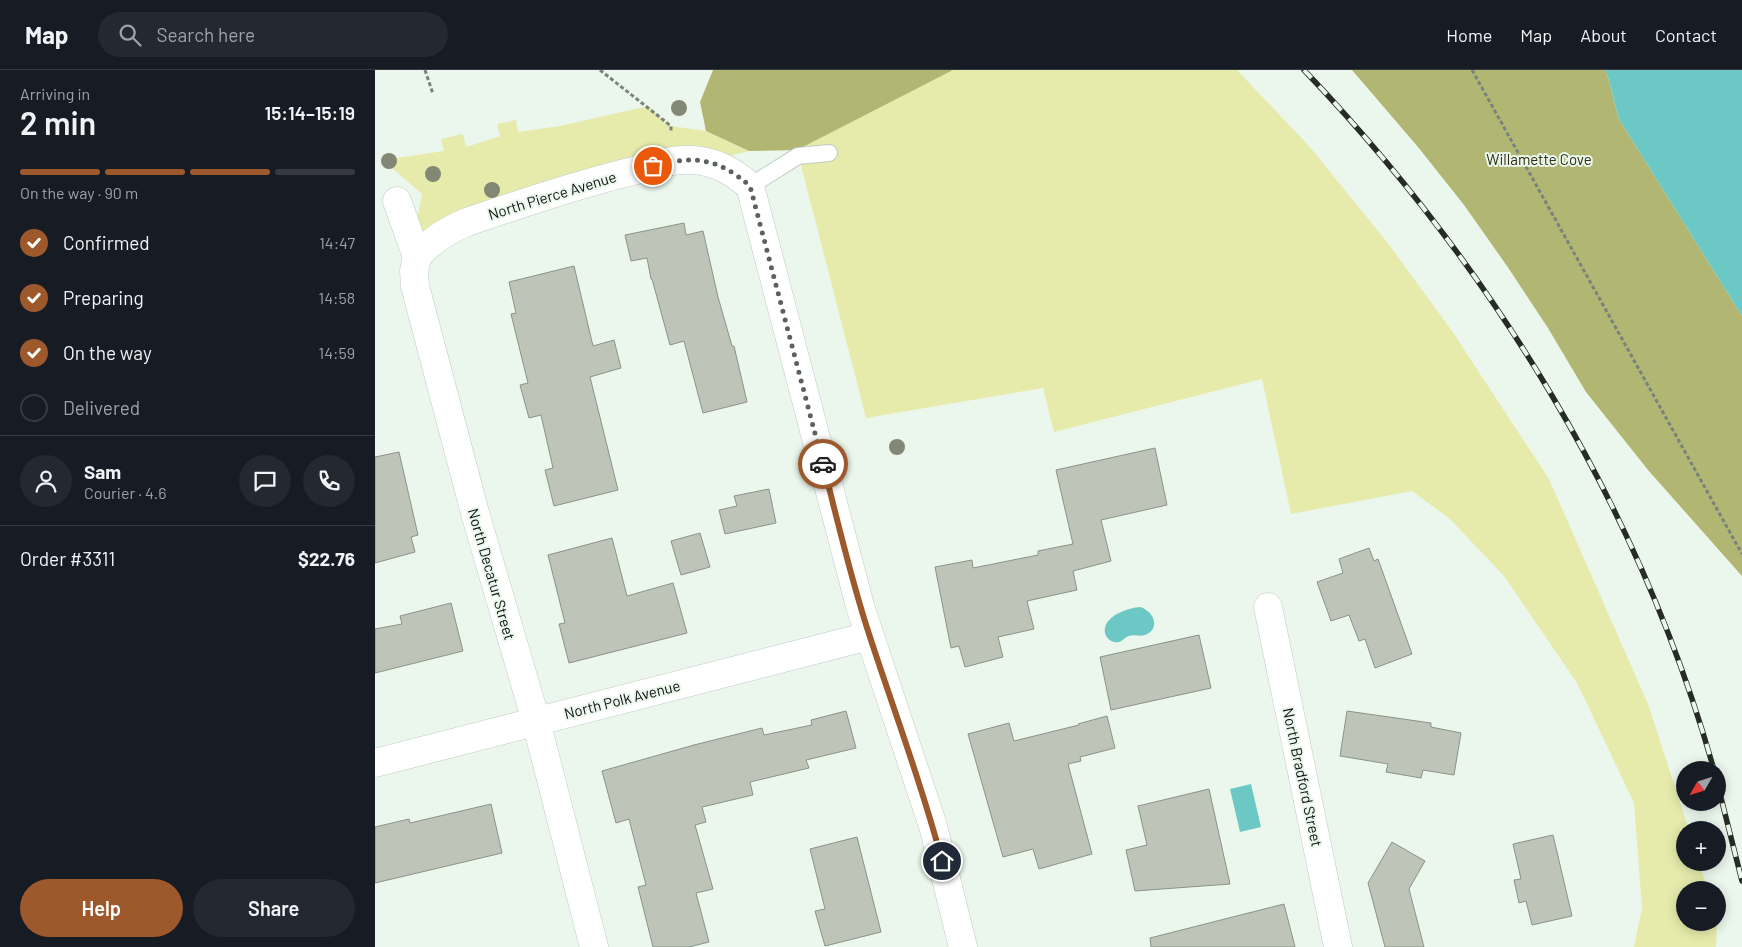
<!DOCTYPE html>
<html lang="en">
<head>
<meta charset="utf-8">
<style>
	body { margin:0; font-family:Barlow,sans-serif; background:#242831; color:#f1f3f6; height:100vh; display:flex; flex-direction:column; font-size:19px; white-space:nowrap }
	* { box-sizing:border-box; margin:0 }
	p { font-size:16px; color:#9ea1a6 }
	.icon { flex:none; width:28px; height:28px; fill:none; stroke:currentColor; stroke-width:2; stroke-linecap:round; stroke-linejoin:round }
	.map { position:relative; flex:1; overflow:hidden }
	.side { display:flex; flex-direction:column; background:#171b24; width:375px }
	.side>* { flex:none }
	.needle { width:32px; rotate:231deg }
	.tools { position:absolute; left:1301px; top:691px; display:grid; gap:10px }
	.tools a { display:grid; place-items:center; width:50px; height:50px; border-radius:50%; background:#171b24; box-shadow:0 2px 12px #0003; font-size:25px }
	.pin { position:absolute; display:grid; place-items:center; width:42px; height:42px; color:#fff; margin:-21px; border:2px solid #fff; border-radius:50%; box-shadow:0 1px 5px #0007 }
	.courier { position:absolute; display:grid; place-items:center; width:50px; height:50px; margin:-25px; border:4px solid #9d592c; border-radius:50%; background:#fff; color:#222; box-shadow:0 1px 6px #0007 }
	.summary em { font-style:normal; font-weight:600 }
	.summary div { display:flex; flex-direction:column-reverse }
	.summary { display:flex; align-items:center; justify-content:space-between; height:85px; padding:0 20px }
	h1 { font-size:32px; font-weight:600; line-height:38px }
	.bar { display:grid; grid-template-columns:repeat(4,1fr); gap:8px 5px; align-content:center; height:60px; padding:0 20px }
	.bar i { height:6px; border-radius:4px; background:#363941 }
	.bar .active { background:#9d592c }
	.bar p { grid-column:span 4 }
	.line { display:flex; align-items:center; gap:12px; padding:0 20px; border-top:1px solid #363941 }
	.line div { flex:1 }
	.round { display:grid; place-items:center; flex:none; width:52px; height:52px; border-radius:26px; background:#242831 }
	ol { padding:0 20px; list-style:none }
	li { display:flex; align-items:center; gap:15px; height:55px }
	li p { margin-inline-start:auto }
	li .icon { padding:5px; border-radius:50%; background:#9d592c; color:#fff; stroke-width:4 }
	li:last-child { color:#9ea1a6 }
	li i { width:28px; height:28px; border:2px solid #363941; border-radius:50% }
	.primary-button { display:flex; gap:10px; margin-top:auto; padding:10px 20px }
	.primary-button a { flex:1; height:58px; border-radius:30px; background:#9d592c; color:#fff; font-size:20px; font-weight:600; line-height:58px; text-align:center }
	.primary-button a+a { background:#242831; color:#f1f3f6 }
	header { display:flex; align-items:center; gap:30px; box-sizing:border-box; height:70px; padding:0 25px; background:#171b24; border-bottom:1px solid #363941 }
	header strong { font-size:24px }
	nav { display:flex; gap:28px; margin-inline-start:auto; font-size:18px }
	.search { width:350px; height:45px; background:#242831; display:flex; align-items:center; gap:12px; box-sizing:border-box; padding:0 18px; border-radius:28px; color:#9ea1a6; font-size:19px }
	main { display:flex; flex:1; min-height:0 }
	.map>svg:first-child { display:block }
</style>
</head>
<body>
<header>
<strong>Map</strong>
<div class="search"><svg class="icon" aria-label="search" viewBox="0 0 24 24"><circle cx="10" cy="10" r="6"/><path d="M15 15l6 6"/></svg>Search here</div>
<nav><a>Home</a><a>Map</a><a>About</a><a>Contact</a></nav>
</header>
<main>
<section class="side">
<div class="summary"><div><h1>2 min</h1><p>Arriving in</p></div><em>15:14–15:19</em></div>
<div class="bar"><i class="active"></i><i class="active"></i><i class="active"></i><i></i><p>On the way · 90 m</p></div>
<ol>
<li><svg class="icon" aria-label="check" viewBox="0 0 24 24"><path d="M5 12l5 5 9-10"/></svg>Confirmed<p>14:47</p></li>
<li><svg class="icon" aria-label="check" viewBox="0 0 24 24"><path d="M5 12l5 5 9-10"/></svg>Preparing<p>14:58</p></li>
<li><svg class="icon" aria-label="check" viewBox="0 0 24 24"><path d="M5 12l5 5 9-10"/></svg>On the way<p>14:59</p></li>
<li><i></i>Delivered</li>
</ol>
<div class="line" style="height:90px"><a class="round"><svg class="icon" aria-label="person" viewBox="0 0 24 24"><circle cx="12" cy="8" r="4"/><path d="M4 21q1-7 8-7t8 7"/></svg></a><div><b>Sam</b><p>Courier · 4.6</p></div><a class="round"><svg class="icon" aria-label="chat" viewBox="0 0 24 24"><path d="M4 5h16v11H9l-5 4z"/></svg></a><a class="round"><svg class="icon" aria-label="phone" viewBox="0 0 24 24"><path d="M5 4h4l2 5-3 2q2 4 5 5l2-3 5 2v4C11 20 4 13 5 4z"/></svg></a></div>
<div class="line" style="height:65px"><div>Order #3311</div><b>$22.76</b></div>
<div class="primary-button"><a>Help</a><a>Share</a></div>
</section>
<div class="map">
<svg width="1367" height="877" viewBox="0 0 1367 877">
	<rect width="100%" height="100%" fill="#ebf7ed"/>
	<path fill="#e6ebac" d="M 422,0 L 862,0 L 934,76 L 1012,172 L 1077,261 L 1174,409 L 1273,634 L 1314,760 L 1310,760 L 1310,792 L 1324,793 L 1333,820 L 1310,820 L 1310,852 L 1342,853 L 1341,877 L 1259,877 L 1267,838 L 1259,733 L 1202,613 L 1129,506 L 1075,449 L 1037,421 L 916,444 L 887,309 L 679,362 L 668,318 L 491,348 L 422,80 Z
		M 273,36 L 296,56 L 331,61 L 374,81 L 53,162 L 46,161 L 42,149 L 47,124 L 8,90 L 69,81 L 66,69 L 88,64 L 91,77 L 125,66 L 122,54 L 141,50 L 143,62 L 185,56 Z"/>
	<path fill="#b2b673" d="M 338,0 L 578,0 L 422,80 L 374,81 L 331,61 L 325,32 Z
		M 977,0 L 1231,0 L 1244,49 L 1367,246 L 1367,506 L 1273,400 L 1211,322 L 1173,258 L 1132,196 L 1089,135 L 1043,77 Z"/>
	<path fill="#6cc8c4" d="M 1231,0 L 1367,0 L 1367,246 L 1244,49 Z
		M 765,537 C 779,541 786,559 770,565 C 765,567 759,564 754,566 C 750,567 748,571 744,572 C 736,574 728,566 730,558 C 733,544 754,538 765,537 Z
		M 876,714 L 886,757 L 865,762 L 855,719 Z"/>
	<path fill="#bec5b8" stroke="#8b9286" d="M 309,153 L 311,165 L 328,161 L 343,227 L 357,276 L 359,276 L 372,332 L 328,343 L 309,271 L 295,275 L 277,209 L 276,209 L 272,188 L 256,191 L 250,165 Z
		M 199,196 L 218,276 L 239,270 L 246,298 L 215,307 L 243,420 L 179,436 L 170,400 L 178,398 L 166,345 L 154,348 L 145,315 L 153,313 L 136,244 L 141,243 L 134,212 Z
		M 780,378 L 792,435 L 726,450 L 736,491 L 698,501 L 702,520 L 652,531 L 659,559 L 623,567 L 628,587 L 590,597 L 584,576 L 576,578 L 560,497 L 597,490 L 598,498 L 663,485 L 663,481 L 698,474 L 681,400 Z
		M 24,382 L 43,465 L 36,467 L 40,482 L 0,493 L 0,387 Z
		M 394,419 L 401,453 L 350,464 L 344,440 L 362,436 L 359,426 Z
		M 325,463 L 335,497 L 306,505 L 296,471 Z
		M 237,468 L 252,526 L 298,513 L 312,563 L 194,593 L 184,554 L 190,553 L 173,485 Z
		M 994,478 L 999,491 L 1003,489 L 1037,584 L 1000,598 L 990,569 L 984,571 L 974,545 L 956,551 L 942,512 L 968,503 L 964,489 Z
		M 76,533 L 88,581 L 0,603 L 0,559 L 27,554 L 25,546 Z
		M 824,565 L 836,618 L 736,640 L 725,587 Z
		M 471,641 L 481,678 L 431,690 L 434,698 L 375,712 L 378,725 L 327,737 L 331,752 L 320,755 L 338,819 L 321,823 L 334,872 L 314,877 L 278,877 L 263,817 L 271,815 L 254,749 L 241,753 L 227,701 L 319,675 L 387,658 L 389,665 L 437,655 L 436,650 Z
		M 972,641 L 1056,653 L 1056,657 L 1086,663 L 1079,705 L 1048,700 L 1046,708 L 1011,702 L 1013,694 L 965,686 Z
		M 732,646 L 740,678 L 705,687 L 706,691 L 693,694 L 717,784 L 664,799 L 658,779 L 628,787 L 593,664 L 634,653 L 639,671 L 704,655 L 703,654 Z
		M 834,719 L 855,814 L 760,821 L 751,780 L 772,775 L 763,736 Z
		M 116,734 L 127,783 L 0,813 L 0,757 L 34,749 L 35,753 Z
		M 1178,765 L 1197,846 L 1157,855 L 1151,831 L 1144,833 L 1139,810 L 1146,809 L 1138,774 Z
		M 482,767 L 506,862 L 450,876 L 440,841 L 450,839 L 435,779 Z
		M 1017,772 L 1050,791 L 1034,819 L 1049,877 L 1010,877 L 993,813 Z
		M 909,834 L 920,877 L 776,877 L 775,868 Z"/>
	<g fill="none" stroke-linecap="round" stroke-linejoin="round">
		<g stroke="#bfcbc1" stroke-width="18">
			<path id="lane" d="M 375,116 L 423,86 L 454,83"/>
		</g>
		<g stroke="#bfcbc1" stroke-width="29">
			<path id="street" d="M 22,131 L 42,187 L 39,201 L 40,216 L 100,443 L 161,651 L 219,877
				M 42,187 C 55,171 73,160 92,152 C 148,133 204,114 262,100 C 280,95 300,88 318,90 C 342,92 357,101 375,116 L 485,536 L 558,756 L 588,877
				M 893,537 L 963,877
				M 0,693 L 494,566"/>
		</g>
		<path stroke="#7a827c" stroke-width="3" stroke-dasharray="4 2.5" stroke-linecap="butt" d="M 50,0 L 58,24
			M 225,0 L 296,56 L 296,62
			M 1097,0 L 1367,484"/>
		<use href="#lane" stroke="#fff" stroke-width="16"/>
		<use href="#street" stroke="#fff" stroke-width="28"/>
		<g stroke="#262b27" stroke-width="5.5">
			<path id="rail" d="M 929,0 C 1117,197 1265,437 1339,700
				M 1342,712 L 1367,811"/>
		</g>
		<use href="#rail" stroke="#ebf7ed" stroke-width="4" stroke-dasharray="11" stroke-linecap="butt"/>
	</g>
	<g fill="#828873">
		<circle cx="304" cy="38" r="8"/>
		<circle cx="14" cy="91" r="8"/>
		<circle cx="58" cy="104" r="8"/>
		<circle cx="117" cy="120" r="8"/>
		<circle cx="522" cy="377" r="8"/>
	</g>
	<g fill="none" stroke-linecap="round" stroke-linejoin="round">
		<path stroke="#5b625d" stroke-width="5" stroke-dasharray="0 9" d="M 278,96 C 319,85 343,88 375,116 L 448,394"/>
		<path stroke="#9d592c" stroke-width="6" d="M 448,394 C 463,452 476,510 495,567 C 519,641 547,714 567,791"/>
	</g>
	<g text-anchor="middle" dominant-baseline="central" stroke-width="4" stroke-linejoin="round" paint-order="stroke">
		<g font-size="15" fill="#2c2e10" stroke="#ebf7ed">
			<text x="1164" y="89">Willamette Cove</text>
		</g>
		<g font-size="15" fill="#0e120f" stroke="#ebf7ed">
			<text transform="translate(177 125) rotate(-17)">North Pierce Avenue</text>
			<text transform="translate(117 504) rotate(74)">North Decatur Street</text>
			<text transform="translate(247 629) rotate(-14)">North Polk Avenue</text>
			<text transform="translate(928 707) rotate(78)">North Bradford Street</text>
		</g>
	</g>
</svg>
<div class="tools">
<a><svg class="needle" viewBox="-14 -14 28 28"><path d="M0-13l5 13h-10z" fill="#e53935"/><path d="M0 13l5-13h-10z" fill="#9ea1a6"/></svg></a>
<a>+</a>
<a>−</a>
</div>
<div class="pin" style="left:278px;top:96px;background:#ea580c"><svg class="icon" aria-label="bag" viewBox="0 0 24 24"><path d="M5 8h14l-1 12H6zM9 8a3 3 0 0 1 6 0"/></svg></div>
<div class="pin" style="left:567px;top:791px;background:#1f2937"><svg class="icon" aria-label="home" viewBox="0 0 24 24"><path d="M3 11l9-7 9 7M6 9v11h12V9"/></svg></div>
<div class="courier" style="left:448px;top:394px"><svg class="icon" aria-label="car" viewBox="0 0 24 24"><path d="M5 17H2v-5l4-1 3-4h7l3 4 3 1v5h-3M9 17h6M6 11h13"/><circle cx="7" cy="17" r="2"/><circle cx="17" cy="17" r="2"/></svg></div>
</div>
</main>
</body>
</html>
